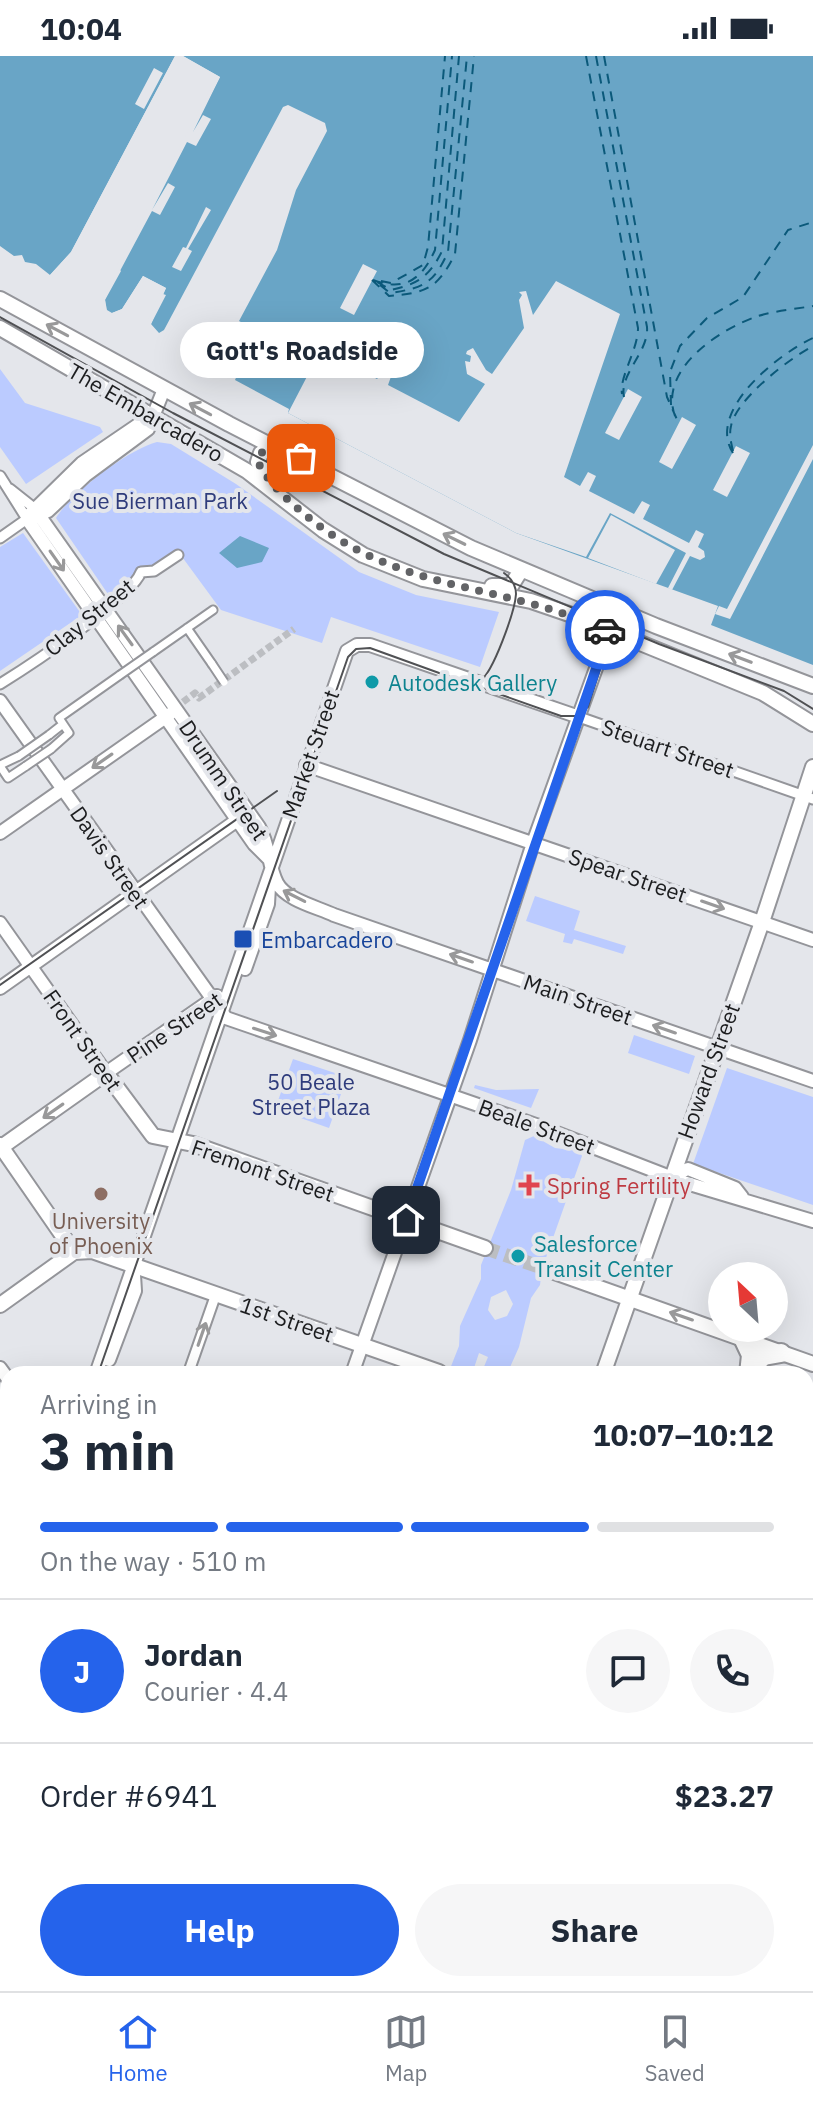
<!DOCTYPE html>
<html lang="en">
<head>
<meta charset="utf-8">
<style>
	body { margin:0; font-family:"IBM Plex Sans",sans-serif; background:#f6f6f7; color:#1f2937; height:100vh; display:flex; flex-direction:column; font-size:30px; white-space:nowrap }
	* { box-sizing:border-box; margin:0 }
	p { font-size:26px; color:#747a83 }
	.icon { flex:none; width:44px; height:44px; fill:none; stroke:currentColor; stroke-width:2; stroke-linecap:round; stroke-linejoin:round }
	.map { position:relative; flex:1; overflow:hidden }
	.drawer { position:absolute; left:0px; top:1310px; width:814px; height:626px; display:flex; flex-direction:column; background:#fff; border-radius:24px 24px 0 0; box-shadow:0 8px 32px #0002 }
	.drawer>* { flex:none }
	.needle { width:52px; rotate:334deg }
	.fabs { position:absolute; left:708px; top:1206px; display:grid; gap:16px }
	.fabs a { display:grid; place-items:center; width:80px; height:80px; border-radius:50%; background:#fff; box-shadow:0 8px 32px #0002; font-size:40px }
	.pin { position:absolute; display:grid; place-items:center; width:68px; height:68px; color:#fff; margin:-34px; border-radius:16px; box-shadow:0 4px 12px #0006 }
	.courier { position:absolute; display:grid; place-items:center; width:80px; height:80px; margin:-40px; border:6px solid #2563eb; border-radius:50%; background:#fff; color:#222; box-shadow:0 2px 10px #0007 }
	.bubble { position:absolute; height:56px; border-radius:28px; background:#fff; box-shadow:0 8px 32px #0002; font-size:26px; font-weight:700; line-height:56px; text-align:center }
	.overview em { font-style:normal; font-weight:700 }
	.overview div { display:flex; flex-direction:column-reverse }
	.overview { display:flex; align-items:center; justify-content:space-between; height:136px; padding:0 40px }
	h1 { font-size:52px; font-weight:700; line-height:60px }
	.bar { display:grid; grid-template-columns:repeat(4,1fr); gap:12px 8px; align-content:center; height:96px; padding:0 40px }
	.bar i { height:10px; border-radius:6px; background:#e0e1e3 }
	.bar .current { background:#2563eb }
	.bar p { grid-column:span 4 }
	.line { display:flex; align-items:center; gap:20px; padding:0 40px; border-top:2px solid #e0e1e3 }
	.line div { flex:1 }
	.round { display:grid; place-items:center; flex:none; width:84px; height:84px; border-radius:42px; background:#f6f6f7 }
	.action { display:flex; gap:16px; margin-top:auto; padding:16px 40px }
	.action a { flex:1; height:92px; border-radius:48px; background:#2563eb; color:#fff; font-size:32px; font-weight:700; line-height:92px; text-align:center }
	.action a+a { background:#f6f6f7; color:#1f2937 }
	.status { display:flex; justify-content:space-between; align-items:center; height:56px; padding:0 40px; background:#fff; direction:ltr }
	.status svg { height:22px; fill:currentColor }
	.tabs { display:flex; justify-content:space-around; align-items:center; height:112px; border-top:2px solid #e0e1e3; background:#fff; font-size:22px; color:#747a83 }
	.tabs a { display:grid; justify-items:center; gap:4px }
	.tabs .current { color:#2563eb }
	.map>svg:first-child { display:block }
</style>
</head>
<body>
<div class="status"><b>10:04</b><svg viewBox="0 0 49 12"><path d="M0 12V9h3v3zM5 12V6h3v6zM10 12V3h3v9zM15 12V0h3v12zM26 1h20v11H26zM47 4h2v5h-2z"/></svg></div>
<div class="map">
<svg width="813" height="1935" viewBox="0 0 813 1935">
	<rect width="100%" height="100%" fill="#e4e6eb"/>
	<path fill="#bbcbff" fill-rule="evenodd" d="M 0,313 L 25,347 L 100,371 L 103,376 L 26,428 L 0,391 Z
		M 157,386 L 171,388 L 236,428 L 359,516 L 416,539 L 499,556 L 480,611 L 331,561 L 322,587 L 221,554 L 177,494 L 110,541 L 56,462 C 72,436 129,393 157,386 Z
		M 23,477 L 82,559 L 0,615 L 0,491 Z
		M 535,840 L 580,855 L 574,874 L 626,890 L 623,898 L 574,883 L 572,888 L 563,886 L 565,878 L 526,865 Z
		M 634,979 L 695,1000 L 689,1018 L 628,997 Z
		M 293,1003 L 347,1021 L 329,1072 L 275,1053 Z
		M 727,1012 L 813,1041 L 813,1149 L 693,1108 Z
		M 475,1029 L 496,1034 L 539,1033 L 531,1052 L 474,1032 Z
		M 534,1080 L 555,1092 L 579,1095 L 582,1100 L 542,1213 L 540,1229 L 531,1242 L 519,1291 L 507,1318 L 481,1318 L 488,1301 L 479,1297 L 472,1318 L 448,1318 L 459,1290 L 460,1270 L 481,1223 L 481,1209 L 511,1134 L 525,1084 ZM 506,1234 L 513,1248 L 507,1260 L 495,1264 L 488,1254 L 491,1241 Z"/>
	<path fill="#69a5c6" d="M 0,0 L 175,0 L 71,196 L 50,219 L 36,208 L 25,206 L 22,199 L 14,200 L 0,190 Z
		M 183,0 L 813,0 L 813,609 L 711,569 L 718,550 L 516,477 L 288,357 L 289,353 L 235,324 L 238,317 L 229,312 L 250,271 L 239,265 L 277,194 L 296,134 L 327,75 L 325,67 L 288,49 L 283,51 L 164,274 L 159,277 L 151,268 L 166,239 L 163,238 L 166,232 L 143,220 L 122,253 L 112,257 L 107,254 L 105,244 L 121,215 L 119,213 L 220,21 Z
		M 240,480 L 269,492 L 262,506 L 237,512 L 219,497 Z"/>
	<path fill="#e4e6eb" d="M 175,0 L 183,0 L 220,21 L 193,76 L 203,59 L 211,63 L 196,90 L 187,86 L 152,154 L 168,127 L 175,131 L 160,159 L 152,155 L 105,243 L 106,254 L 102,243 L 116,211 L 216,22 L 179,0 L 75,197 L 54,222 L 50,219 L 71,196 Z
		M 154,12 L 163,17 L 144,53 L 135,48 Z
		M 206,151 L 211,154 L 188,193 L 192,195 L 181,215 L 172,211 L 183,191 L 186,192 Z
		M 363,208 L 377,215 L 354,259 L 340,252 Z
		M 143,220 L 166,232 L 151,268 L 152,278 L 147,267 L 161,233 L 153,229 L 144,225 L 125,255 L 117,260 L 112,257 L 122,253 Z
		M 556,225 L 620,258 L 564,421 L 580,430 L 588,416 L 596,420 L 589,435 L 634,458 L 642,445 L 650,449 L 643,463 L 689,487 L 696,474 L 704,478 L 698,491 L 704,495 L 705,501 L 700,504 L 690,500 L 672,534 L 668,532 L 686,497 L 610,457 L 586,501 L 516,477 L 288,357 L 325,286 L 334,290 L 330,299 L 377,323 L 387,312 L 393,315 L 388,329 L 459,366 L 485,328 L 467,318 L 465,305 L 470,306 L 471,300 L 466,298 L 467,295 L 473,292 L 486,314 L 492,318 L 524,272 L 519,244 L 522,239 L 519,236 L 526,235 L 533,259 Z
		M 628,333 L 642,341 L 619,384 L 605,377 Z
		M 682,361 L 696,369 L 672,413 L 659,406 Z
		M 813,389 L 813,403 L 730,563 L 715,558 L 719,550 L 727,553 Z
		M 736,390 L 750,397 L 727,441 L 713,434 Z
		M 611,459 L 675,494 L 656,528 L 588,502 Z"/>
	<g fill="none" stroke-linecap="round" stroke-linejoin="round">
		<path stroke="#0b597a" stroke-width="2" stroke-dasharray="10 8" stroke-linecap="butt" d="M 586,0 L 638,272 C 638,294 619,321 622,338
			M 596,0 L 647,271 C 649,296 619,318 624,341
			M 604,0 L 667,341 L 679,368
			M 372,224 L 389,240 C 427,237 438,232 455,198 L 474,0
			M 373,224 C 405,236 422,223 435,194 L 452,0
			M 381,225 L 391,227 L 423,209 L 428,191 L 445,0
			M 377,226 L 391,234 C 418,228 430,220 442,195 L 459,0
			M 380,229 L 390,237 C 424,232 434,227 448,196 L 467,0
			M 671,349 L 670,316 L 680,290 L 707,262 L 743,241 L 788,174 L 813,166
			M 675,360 C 658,313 720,273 758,260 C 775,255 795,253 813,250
			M 733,395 C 731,387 729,378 731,370 C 736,343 790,302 813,290
			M 733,397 C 706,355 778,298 813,282"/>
		<path stroke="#bcbec2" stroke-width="7" stroke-dasharray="7 3.5" stroke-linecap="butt" d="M 183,646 L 195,637 L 199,642 L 294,573"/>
		<path stroke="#bcbec2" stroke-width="14" stroke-dasharray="14 7" stroke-linecap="butt" d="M 485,1192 L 546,1213"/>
		<g stroke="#94959a" stroke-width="11">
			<path id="pedestrian" d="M 187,572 L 212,608
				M 153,596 L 213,554
				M 49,679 L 63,668 L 59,662 L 120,619
				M 51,693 L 69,677 L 63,668
				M 0,709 L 19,700
				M 0,710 L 8,722 L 26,710
				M 5,1765 L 8,1766"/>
		</g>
		<g stroke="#94959a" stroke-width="13">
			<path id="minor" d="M 0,420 L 27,463 L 0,482
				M 10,433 L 34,452
				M 0,628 C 29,610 131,543 141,516 L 154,515 L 178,499
				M 579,661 L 813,743
				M 188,1318 L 216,1238
				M 806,1626 L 813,1628
				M 0,1880 L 8,1856
				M 473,1931 L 483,1935
				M 224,1935 L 226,1928"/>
		</g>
		<g stroke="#94959a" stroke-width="16">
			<path id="tertiary" d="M 34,452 L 259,771 C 270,790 268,810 277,827 C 286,844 317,851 334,859 L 813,1025
				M 30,458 L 82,407 L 151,360
				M 34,461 L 48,455 L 86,419 L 148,373 L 164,333
				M 27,463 L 254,788 L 272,806
				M 0,645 L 226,962 L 536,1069 L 683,1126 L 813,1165
				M 306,709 L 813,884
				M 0,777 L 170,658
				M 0,867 L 106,1017 L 217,940
				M 245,913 L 268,848 L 269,831
				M 0,932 L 243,760
				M 671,1120 L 688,1113 L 735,1132 L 742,1141
				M 109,1304 L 135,1235 L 134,1219
				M 0,1312 L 8,1323
				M 96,1318 L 347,595 L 357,589 L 370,589 L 579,661
				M 352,1318 L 470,984 L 533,787 L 617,554
				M 0,1405 L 8,1399
				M 0,1595 L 8,1572
				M 806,1804 L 813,1807
				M 647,1928 L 667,1935"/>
		</g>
		<g stroke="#94959a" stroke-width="18">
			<path id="secondary" d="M 0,1089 L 74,1196
				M 0,1092 L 106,1017 L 153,1080 L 193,1088 L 485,1192
				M 546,1213 L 813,1308
				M 0,1249 L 74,1196 L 92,1195 L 439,1316
				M 603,1318 L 762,866 L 813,711
				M 806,1443 L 813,1422
				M 0,1629 L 8,1636
				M 806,1638 L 813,1641
				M 0,1881 L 8,1883
				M 139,1928 L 159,1935
				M 390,1935 L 393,1928
				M 634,1935 L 636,1928"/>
		</g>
		<g stroke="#94959a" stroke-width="18">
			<path id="primary" d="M 0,243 L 229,368 L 471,492 L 656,570 L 813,630
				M 0,272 L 247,415 L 323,474 L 363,499 L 423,523 L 531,545 L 569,558 L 763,637 L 813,668
				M 274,427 L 258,406 L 261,397 L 275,390
				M 492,530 L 511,530 L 521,514"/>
		</g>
		<g stroke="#94959a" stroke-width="22">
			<path id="motorway" d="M 743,1282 L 751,1299 L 749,1318
				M 751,1311 L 764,1300 L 781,1297
				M 806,1653 L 813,1655"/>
		</g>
		<use href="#pedestrian" stroke="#fff" stroke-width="7"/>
		<use href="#minor" stroke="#fff" stroke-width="9"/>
		<use href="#tertiary" stroke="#fff" stroke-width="12"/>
		<use href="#secondary" stroke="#fff" stroke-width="14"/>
		<use href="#primary" stroke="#fff" stroke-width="14"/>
		<use href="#motorway" stroke="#fff" stroke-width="18"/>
		<path stroke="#505154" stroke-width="2" d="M 0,261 L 173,357 L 444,498 L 659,588 L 784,635 L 813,653
			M 468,627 L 561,660 L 576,660 L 588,651 L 610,582 L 610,571 L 604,561
			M 0,929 L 277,735
			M 98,1318 L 348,601 L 356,593 L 370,592 L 464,626 L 480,625 C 493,617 515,555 516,538 C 516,529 511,522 504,517
			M 0,1602 L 8,1579"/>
		<g stroke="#94959a" stroke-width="11" stroke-linecap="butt">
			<path id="pedestrian-bridge" d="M 212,608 L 224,626
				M 120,619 L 153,596
				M 19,700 L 49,679
				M 26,710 L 51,693"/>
		</g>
		<use href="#pedestrian-bridge" stroke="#fff" stroke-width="7"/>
	</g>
	<defs><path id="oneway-shaft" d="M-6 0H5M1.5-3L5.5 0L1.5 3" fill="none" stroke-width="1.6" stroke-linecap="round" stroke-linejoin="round" transform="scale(2)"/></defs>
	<g stroke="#99999a">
		<use href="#oneway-shaft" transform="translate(57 274) rotate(-152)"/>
		<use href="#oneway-shaft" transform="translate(200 353) rotate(-152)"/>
		<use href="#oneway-shaft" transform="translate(454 483) rotate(-154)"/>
		<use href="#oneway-shaft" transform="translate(57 505) rotate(55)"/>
		<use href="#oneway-shaft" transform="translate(125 579) rotate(-126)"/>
		<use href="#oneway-shaft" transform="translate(740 602) rotate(-159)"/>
		<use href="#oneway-shaft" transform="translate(102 705) rotate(145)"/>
		<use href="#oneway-shaft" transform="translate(294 840) rotate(-153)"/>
		<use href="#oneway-shaft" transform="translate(713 849) rotate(19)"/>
		<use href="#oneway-shaft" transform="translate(461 902) rotate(-161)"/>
		<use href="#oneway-shaft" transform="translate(664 973) rotate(-161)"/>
		<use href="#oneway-shaft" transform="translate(265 976) rotate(18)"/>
		<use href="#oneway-shaft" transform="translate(53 1055) rotate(145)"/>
		<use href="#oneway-shaft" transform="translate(681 1260) rotate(-161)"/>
		<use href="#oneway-shaft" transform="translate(202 1278) rotate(-71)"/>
	</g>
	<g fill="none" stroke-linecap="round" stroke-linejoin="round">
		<path stroke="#626366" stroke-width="8" stroke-dasharray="0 14.4" d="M 301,402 L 275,390 L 261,397 L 258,406 C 267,425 286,443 302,456 C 399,539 496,524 605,574"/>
		<path stroke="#2563eb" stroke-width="10" d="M 406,1164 L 609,575 L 605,574"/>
	</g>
	<g fill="#0f9aa8" stroke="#e4e6eb" stroke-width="3">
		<circle cx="372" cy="626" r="8"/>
		<circle cx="518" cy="1200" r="8"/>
	</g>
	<rect fill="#1a4fb4" stroke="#e4e6eb" stroke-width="3" x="233" y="873" width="20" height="20" rx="4"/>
	<path fill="#e0444e" stroke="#e4e6eb" stroke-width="3" d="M525 1117h8v8h8v8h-8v8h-8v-8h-8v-8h8z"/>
	<circle fill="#8d6e63" stroke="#e4e6eb" stroke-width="3" cx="101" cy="1138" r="8"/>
	<g text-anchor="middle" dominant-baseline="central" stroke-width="8" stroke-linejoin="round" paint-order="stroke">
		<g font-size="22" fill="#1c1d1f" stroke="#e4e6eb">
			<text transform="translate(146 356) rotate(30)">The Embarcadero</text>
			<text transform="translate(89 561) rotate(-39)">Clay Street</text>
			<text transform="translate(668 692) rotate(19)">Steuart Street</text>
			<text transform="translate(310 698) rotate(-71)">Market Street</text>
			<text transform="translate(224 724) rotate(56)">Drumm Street</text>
			<text transform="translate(110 801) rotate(55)">Davis Street</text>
			<text transform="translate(628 819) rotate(19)">Spear Street</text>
			<text transform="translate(578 943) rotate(19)">Main Street</text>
			<text transform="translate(174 971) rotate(-34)">Pine Street</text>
			<text transform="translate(83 984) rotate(55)">Front Street</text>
			<text transform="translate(708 1015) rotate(-70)">Howard Street</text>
			<text transform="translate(537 1070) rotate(20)">Beale Street</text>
			<text transform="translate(263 1114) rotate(19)">Fremont Street</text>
			<text transform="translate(287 1263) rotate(19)">1st Street</text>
		</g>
		<g font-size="22" fill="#2f3c7c" stroke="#e4e6eb">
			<text x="160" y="444">Sue Bierman Park</text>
			<text x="311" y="1025">50 Beale<tspan x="311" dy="25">Street Plaza</tspan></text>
		</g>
		<g font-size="22" fill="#0d838f" stroke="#e4e6eb" text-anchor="start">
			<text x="388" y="626">Autodesk Gallery</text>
			<text x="534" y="1187">Salesforce<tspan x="534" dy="25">Transit Center</tspan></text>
		</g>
		<g font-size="22" fill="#164399" stroke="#e4e6eb" text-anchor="start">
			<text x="261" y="883">Embarcadero</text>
		</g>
		<g font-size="22" fill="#be3a42" stroke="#e4e6eb" text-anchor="start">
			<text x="547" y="1129">Spring Fertility</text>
		</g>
		<g font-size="22" fill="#785e54" stroke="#e4e6eb">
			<text x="101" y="1164">University<tspan x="101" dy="25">of Phoenix</tspan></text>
		</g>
	</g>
</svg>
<div class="fabs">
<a><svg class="needle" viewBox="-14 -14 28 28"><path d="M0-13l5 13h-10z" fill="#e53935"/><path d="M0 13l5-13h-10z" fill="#747a83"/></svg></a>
</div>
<div class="pin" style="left:301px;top:402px;background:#ea580c"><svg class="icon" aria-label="bag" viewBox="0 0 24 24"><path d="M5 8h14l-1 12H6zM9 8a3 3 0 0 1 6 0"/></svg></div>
<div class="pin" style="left:406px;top:1164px;background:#1f2937"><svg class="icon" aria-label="home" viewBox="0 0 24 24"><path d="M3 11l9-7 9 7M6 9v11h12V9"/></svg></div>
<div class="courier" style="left:605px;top:574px"><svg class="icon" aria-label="car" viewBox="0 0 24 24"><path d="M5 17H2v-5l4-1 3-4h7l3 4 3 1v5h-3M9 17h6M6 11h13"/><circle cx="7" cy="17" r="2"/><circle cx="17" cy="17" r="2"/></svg></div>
<div class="bubble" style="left:180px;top:266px;width:244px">Gott's Roadside</div>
<section class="drawer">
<div class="overview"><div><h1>3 min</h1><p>Arriving in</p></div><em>10:07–10:12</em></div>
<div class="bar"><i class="current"></i><i class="current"></i><i class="current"></i><i></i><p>On the way · 510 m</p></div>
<div class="line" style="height:144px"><b class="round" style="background:#2563eb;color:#fff">J</b><div><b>Jordan</b><p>Courier · 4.4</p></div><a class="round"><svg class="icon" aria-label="chat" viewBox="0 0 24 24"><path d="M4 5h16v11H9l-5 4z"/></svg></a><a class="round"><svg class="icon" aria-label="phone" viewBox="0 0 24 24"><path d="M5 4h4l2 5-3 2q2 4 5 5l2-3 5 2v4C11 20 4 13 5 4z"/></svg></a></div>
<div class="line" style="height:104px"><div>Order #6941</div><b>$23.27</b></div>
<div class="action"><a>Help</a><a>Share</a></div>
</section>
</div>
<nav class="tabs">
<a class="current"><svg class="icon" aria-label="home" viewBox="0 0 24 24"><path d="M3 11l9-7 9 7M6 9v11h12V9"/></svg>Home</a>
<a><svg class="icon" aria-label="map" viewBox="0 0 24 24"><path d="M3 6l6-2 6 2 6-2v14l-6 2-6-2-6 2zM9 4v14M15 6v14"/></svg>Map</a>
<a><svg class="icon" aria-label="saved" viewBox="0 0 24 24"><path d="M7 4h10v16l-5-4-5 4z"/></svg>Saved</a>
</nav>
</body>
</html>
